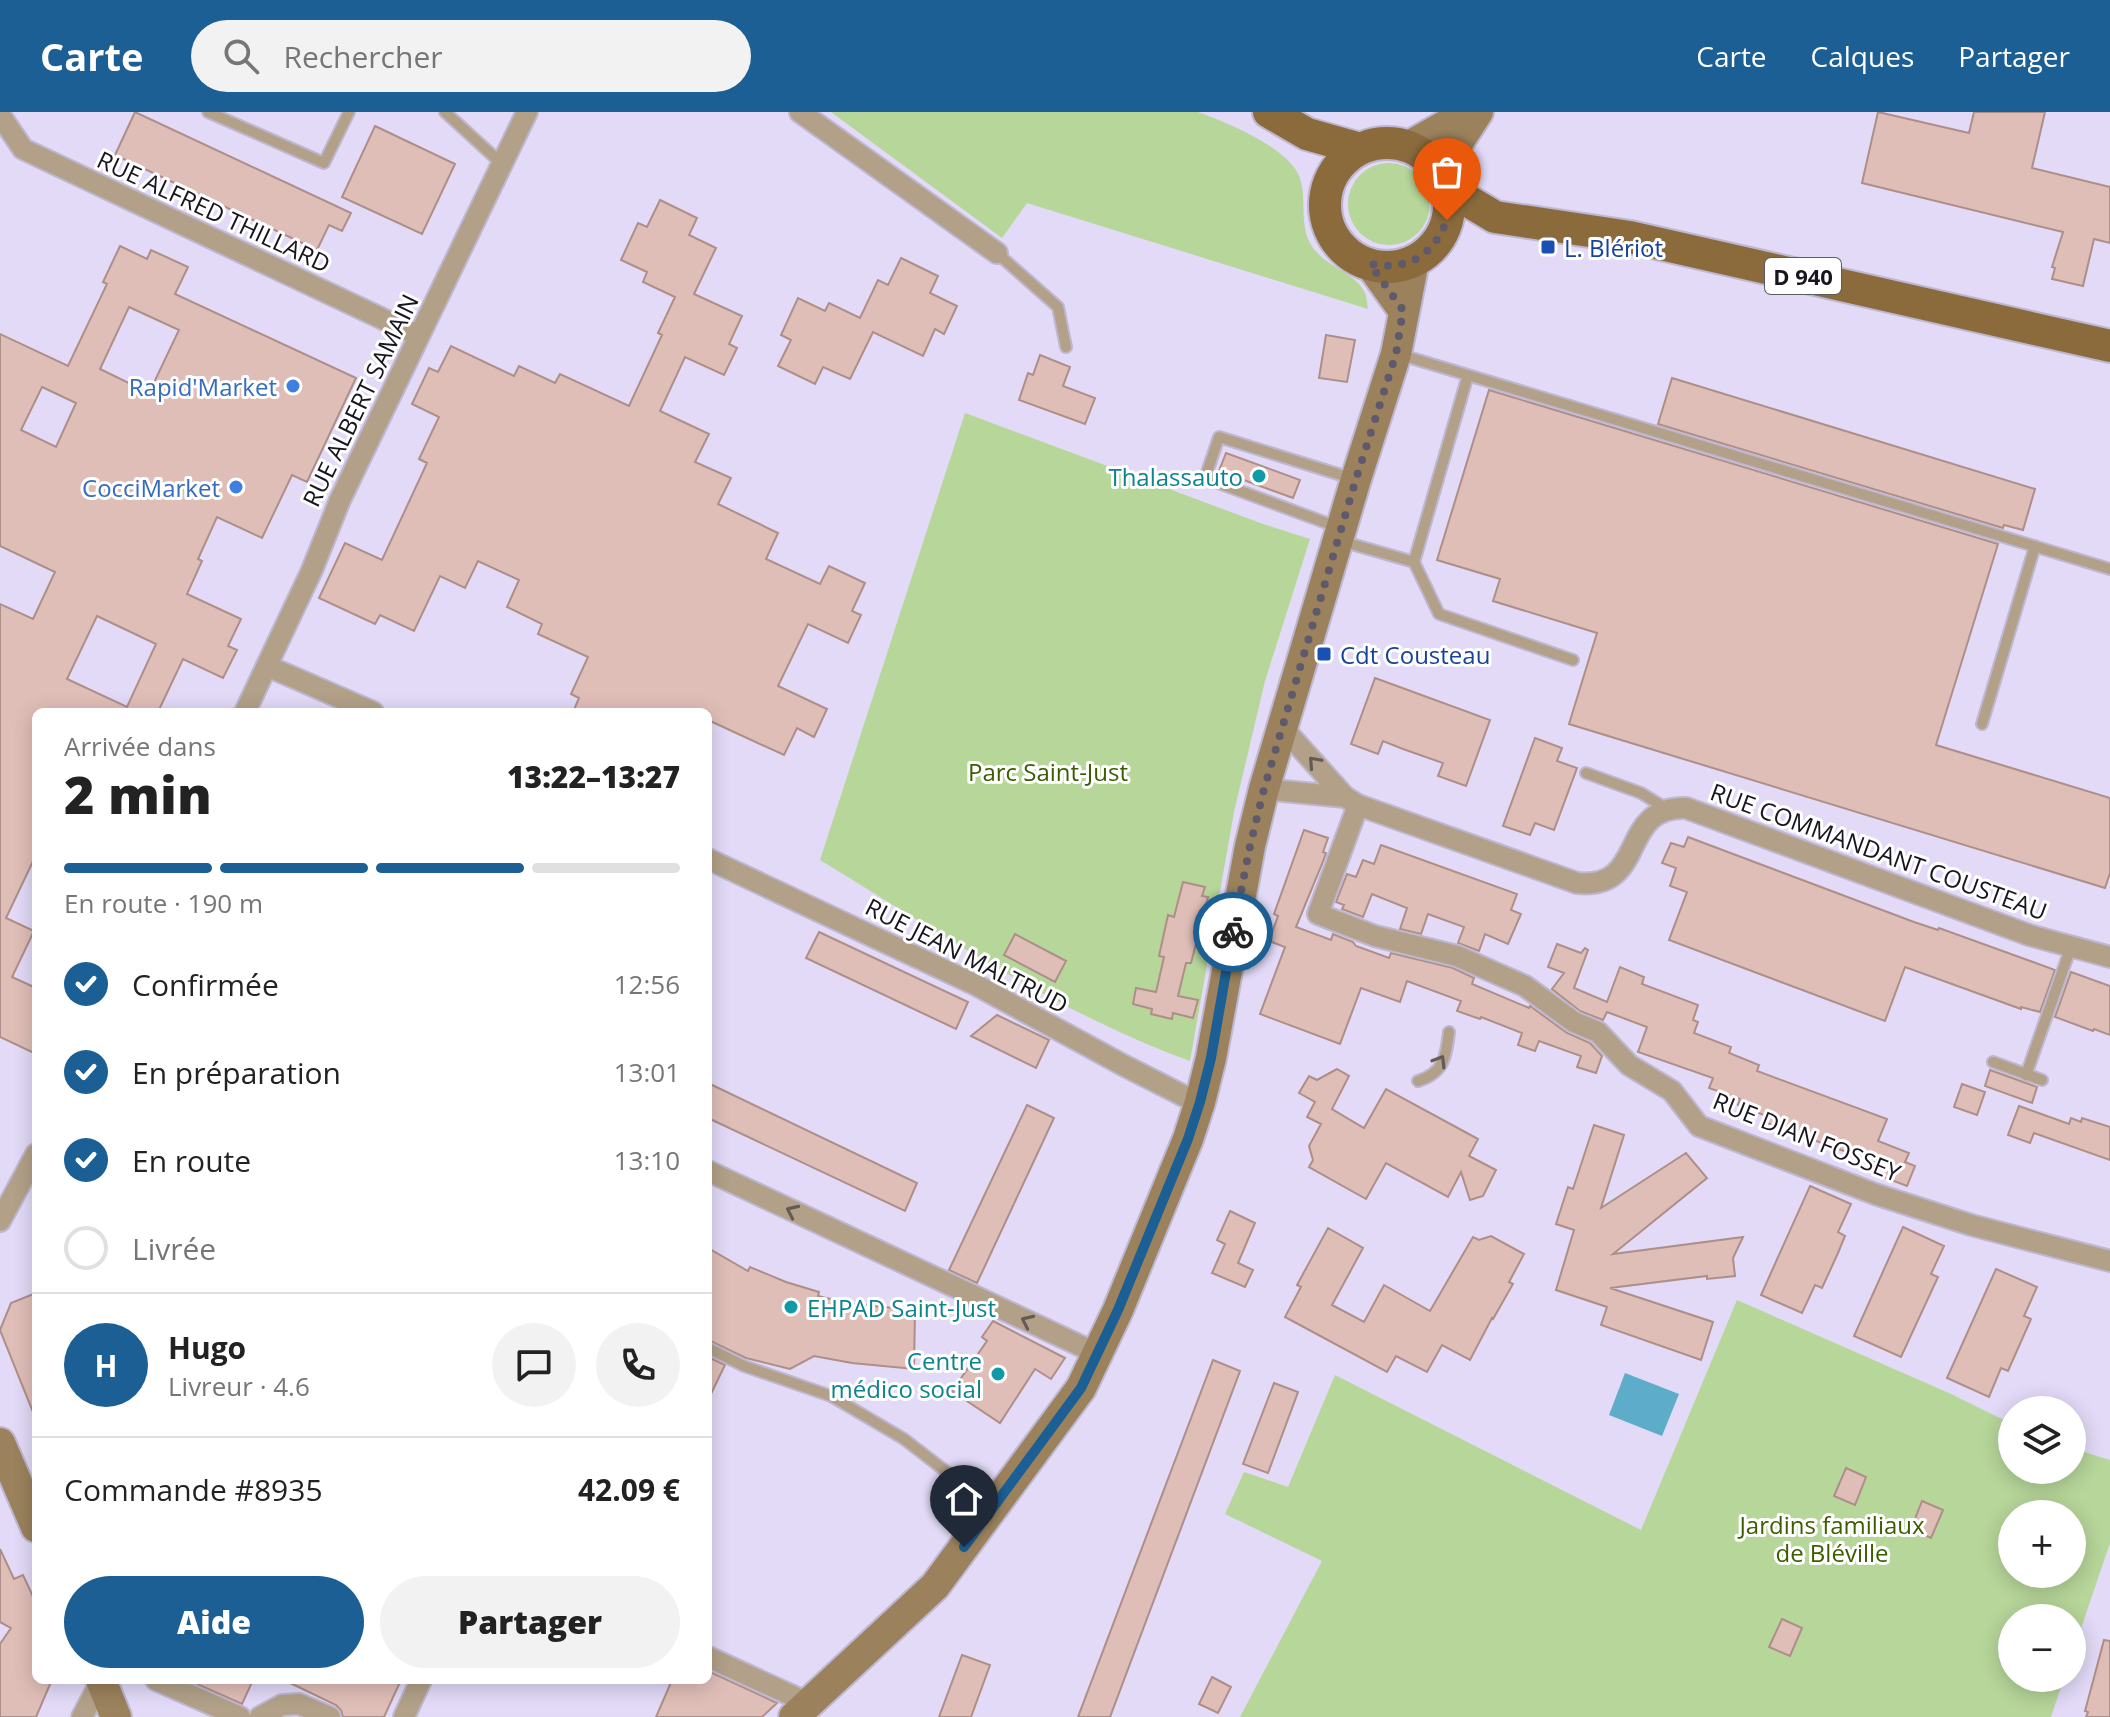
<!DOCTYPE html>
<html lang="fr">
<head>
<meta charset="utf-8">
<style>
	body { margin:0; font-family:"Open Sans",sans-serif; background:#f2f2f2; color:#222; height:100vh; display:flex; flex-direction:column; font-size:30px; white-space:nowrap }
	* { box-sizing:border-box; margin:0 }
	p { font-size:26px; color:#767676 }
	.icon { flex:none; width:44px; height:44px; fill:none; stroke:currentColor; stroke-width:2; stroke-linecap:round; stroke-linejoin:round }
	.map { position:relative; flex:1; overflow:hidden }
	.drawer { position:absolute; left:32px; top:596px; width:680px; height:976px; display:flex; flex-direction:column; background:#fff; border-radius:12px; box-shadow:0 4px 20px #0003 }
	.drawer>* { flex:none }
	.controls { position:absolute; left:1998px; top:1284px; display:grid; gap:16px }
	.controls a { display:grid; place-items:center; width:88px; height:88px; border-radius:50%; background:#fff; box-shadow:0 4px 20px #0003; font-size:40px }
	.pin { position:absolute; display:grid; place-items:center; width:68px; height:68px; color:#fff; margin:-82px -34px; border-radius:50% 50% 50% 0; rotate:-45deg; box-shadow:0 0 8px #0007 }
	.pin .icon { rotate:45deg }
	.courier { position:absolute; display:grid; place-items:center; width:80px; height:80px; margin:-40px; border:6px solid #1b5f94; border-radius:50%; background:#fff; color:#222; box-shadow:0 2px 10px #0007 }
	.head em { font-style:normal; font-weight:800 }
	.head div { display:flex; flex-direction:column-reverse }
	.head { display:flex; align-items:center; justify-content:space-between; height:136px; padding:0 32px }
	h1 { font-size:52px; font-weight:800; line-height:60px }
	.bar { display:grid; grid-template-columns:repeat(4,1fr); gap:12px 8px; align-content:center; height:96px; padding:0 32px }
	.bar i { height:10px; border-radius:6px; background:#e0e0e0 }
	.bar .selected { background:#1b5f94 }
	.bar p { grid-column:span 4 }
	.line { display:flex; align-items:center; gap:20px; padding:0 32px; border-top:2px solid #e0e0e0 }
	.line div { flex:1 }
	.round { display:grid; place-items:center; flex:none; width:84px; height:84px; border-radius:42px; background:#f2f2f2 }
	ol { padding:0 32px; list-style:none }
	li { display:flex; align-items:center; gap:24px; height:88px }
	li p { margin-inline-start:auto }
	li .icon { padding:8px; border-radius:50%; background:#1b5f94; color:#fff; stroke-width:4 }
	li:last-child { color:#767676 }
	li i { width:44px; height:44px; border:4px solid #e0e0e0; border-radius:50% }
	.cta { display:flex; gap:16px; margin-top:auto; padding:16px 32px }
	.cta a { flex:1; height:92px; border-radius:48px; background:#1b5f94; color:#fff; font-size:32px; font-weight:800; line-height:92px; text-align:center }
	.cta a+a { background:#f2f2f2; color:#222 }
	header { display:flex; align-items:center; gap:48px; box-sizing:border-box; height:112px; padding:0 40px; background:#1b5f94; color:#fff }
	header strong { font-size:38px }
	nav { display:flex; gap:44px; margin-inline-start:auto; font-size:28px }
	.search { width:560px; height:72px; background:#f2f2f2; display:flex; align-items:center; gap:20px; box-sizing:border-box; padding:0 28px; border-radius:44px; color:#767676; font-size:30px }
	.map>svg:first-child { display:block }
</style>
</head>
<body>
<header>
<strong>Carte</strong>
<div class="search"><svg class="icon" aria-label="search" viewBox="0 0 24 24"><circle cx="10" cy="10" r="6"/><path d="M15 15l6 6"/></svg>Rechercher</div>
<nav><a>Carte</a><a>Calques</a><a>Partager</a></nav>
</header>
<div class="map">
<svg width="2110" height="1605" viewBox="0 0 2110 1605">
	<rect width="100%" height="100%" fill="#e2daf7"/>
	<path fill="#b7d69a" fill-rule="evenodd" d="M 831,0 L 1198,0 C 1226,10 1295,38 1301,70 C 1306,90 1300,112 1310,131 C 1321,153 1353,159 1364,179 C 1367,184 1367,192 1368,197 L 1027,91 L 1002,126 Z
		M1348 92a41 41 0 1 1 82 0a41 41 0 1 1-82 0Z
		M 965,301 L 1263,412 L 1310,427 L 1265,569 L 1234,700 L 1190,949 C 1058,901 940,821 820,748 Z
		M 1737,1188 L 1951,1282 L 2012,1312 L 2012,1358 L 2072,1358 L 2072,1336 L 2110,1348 L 2110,1431 L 2072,1543 L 2072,1506 L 2012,1506 L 2012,1566 L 2064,1566 L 2051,1605 L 1240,1605 L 1322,1449 L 1225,1402 L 1244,1360 L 1288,1375 L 1335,1263 L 1641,1418 ZM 2012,1402 L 2072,1402 L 2072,1462 L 2012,1462 Z"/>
	<path fill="#5dadca" d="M 1625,1261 L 1679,1282 L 1662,1324 L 1609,1303 Z"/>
	<path fill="#e0beb8" stroke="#ae8e89" stroke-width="2" fill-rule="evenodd" d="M 135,0 L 351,101 L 342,119 L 329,113 L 317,138 L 115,43 Z
		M 1878,0 L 1969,21 L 1974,0 L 2045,0 L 2032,56 L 2110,75 L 2110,131 L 2094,127 L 2083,174 L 2052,167 L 2055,156 L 2052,155 L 2063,120 L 1862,71 Z
		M 375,14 L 455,52 L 422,122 L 342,85 Z
		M 660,88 L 697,106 L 689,123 L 716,136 L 694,182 L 742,204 L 729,232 L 737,236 L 724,263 L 685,245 L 660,299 L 709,322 L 695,350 L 731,366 L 718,392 L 778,421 L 766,447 L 820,472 L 829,454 L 865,471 L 852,499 L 861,503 L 848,531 L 808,512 L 778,574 L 827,597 L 814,625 L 797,616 L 784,643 L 708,608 L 708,600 L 573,600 L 579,586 L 571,582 L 588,545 L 538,522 L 542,512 L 507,495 L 519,468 L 478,449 L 465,476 L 440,464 L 414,519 L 380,503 L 375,512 L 319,486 L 345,431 L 382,448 L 427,351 L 419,347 L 439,305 L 412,292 L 429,256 L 438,260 L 451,234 L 514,264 L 519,254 L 555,271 L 560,262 L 629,294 L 662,223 L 658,221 L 675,185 L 643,170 L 647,160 L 621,148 L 638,111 L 647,115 Z
		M 120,134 L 147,147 L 151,138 L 188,155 L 175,182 L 356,266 L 307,370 L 292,363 L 262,426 L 217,405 L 198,447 L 202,449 L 187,482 L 241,507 L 228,534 L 237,538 L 223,566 L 183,547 L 158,600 L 36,600 L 36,743 L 6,806 L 34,819 L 12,865 L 36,876 L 36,942 L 0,925 L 0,492 L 33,507 L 55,460 L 0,434 L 0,222 L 68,254 L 107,172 L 103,170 ZM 129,195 L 179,218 L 149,281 L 100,257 ZM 42,275 L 76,291 L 56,335 L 21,318 ZM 97,504 L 156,532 L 127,595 L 67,567 Z
		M 901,146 L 938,164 L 930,181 L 957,194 L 944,222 L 935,217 L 923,244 L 873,220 L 850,267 L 823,255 L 815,272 L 778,254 L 791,228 L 781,223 L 798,186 L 825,199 L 829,191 L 860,206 L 878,168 L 888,173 Z
		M 1326,223 L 1355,228 L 1347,270 L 1319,266 Z
		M 1040,243 L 1070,255 L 1063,274 L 1095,286 L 1085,312 L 1019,288 L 1028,261 L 1033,263 Z
		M 1672,266 L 2035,377 L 2023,418 L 2004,413 L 2003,416 L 1658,312 Z
		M 1489,278 L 1998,432 L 1936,633 L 2110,686 L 2110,761 L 2105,776 L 1569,612 L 1597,521 L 1493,489 L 1500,467 L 1437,448 Z
		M 1226,341 L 1300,368 L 1293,386 L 1219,359 Z
		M 1375,566 L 1490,608 L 1466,674 L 1438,664 L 1443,651 L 1403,637 L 1383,629 L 1378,642 L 1351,632 Z
		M 1535,626 L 1562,636 L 1557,649 L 1577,656 L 1554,718 L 1535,711 L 1530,723 L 1503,714 Z
		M 1304,718 L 1328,726 L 1323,740 L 1326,741 L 1322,752 L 1296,815 L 1331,828 L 1333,822 L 1353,830 L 1356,834 L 1389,846 L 1391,841 L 1453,856 L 1474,866 L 1472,872 L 1529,896 L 1530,894 L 1567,921 L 1590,931 L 1602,944 L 1596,961 L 1577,955 L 1581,944 L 1539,929 L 1535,939 L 1518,933 L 1522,921 L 1481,905 L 1480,907 L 1457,899 L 1461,889 L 1407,869 L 1400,890 L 1361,876 L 1340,932 L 1260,902 L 1285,835 L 1269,829 L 1278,804 L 1274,802 Z
		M 1688,725 L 1914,810 L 1938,818 L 1939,816 L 2055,858 L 2040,900 L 2021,895 L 2021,897 L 1905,855 L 1885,909 L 1669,828 L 1687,780 L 1670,774 L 1676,756 L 1662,751 L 1671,731 L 1684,735 Z
		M 1381,733 L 1517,782 L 1511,798 L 1521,802 L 1508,832 L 1485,822 L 1479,839 L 1458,831 L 1464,815 L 1428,802 L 1421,822 L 1400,817 L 1407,796 L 1372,782 L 1363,805 L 1342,797 L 1344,793 L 1336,790 L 1347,762 L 1356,765 L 1363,748 L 1374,752 Z
		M 1183,770 L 1205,775 L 1202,784 L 1208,785 L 1191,851 L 1186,851 L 1178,884 L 1198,888 L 1193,906 L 1173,901 L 1172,907 L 1151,902 L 1152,897 L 1133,892 L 1136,876 L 1156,880 L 1164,845 L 1159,844 L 1168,803 L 1174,805 Z
		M 819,820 L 968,890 L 956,917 L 806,846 Z
		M 1015,822 L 1066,849 L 1055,870 L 1004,843 Z
		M 1557,832 L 1581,841 L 1585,836 L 1588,838 L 1574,876 L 1607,890 L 1620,855 L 1644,865 L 1642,872 L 1698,893 L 1693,908 L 1698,910 L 1694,921 L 1731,935 L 1729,941 L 1759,953 L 1757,959 L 1887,1007 L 1878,1029 L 1909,1041 L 1905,1050 L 1915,1054 L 1907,1074 L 1870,1060 L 1874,1050 L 1767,1011 L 1769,1005 L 1738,993 L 1740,987 L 1709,976 L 1713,966 L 1638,940 L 1647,915 L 1607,900 L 1603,908 L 1580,899 L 1552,877 L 1564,861 L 1548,855 Z
		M 2071,860 L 2110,874 L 2110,923 L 2094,917 L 2093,919 L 2055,905 Z
		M 997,903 L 1049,928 L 1036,956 L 971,924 Z
		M 1337,957 L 1349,964 L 1332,997 L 1364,1016 L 1386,977 L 1478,1027 L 1469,1044 L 1496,1058 L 1483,1084 L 1470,1088 L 1461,1060 L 1448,1085 L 1386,1051 L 1366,1087 L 1309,1055 L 1313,1048 L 1309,1034 L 1321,1012 L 1307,1005 L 1315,990 L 1299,981 L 1309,964 L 1317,968 Z
		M 1990,958 L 2037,975 L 2032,991 L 1985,974 Z
		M 708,971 L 917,1071 L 905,1099 L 708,1006 Z
		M 1962,972 L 1985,980 L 1977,1003 L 1954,995 Z
		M 1027,993 L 1054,1006 L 977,1171 L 949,1158 Z
		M 2019,994 L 2069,1012 L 2071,1006 L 2081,1010 L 2082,1006 L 2110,1015 L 2110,1048 L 2034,1021 L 2030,1031 L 2008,1023 Z
		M 1594,1013 L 1624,1023 L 1601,1096 L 1686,1041 L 1707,1066 L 1613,1142 L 1743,1125 L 1733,1146 L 1735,1164 L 1707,1167 L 1707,1164 L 1610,1176 L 1713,1210 L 1701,1248 L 1601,1213 L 1607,1195 L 1556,1178 L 1574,1118 L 1556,1112 L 1568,1075 L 1573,1077 Z
		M 1810,1074 L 1851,1092 L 1838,1120 L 1845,1124 L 1838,1141 L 1822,1176 L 1815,1173 L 1802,1201 L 1761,1183 Z
		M 1230,1099 L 1255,1111 L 1238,1151 L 1253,1158 L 1245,1175 L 1212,1161 L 1225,1132 L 1217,1128 Z
		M 1903,1115 L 1944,1134 L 1931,1162 L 1938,1165 L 1901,1245 L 1854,1224 Z
		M 1328,1116 L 1363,1136 L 1332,1193 L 1364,1210 L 1384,1173 L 1430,1199 L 1473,1125 L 1479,1128 L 1491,1124 L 1524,1142 L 1509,1170 L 1513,1172 L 1493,1207 L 1492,1206 L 1470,1248 L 1442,1233 L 1427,1260 L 1396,1244 L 1387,1260 L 1285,1205 L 1301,1175 L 1297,1173 Z
		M 708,1136 L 748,1159 L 750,1155 L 786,1170 L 819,1180 L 818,1184 L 852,1192 L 915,1198 L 914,1257 L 852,1251 L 814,1244 L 790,1257 L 746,1246 L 708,1228 Z
		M 1996,1157 L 2037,1175 L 2024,1204 L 2031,1207 L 2008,1259 L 2001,1256 L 1989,1285 L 1947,1266 Z
		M 36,1181 L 36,1305 L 35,1305 L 0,1218 L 11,1191 Z
		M 993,1209 L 1065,1246 L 1051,1267 L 1035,1257 L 1000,1311 L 952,1279 L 987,1229 L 982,1225 Z
		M 708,1245 L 725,1253 L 708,1288 Z
		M 1213,1248 L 1240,1259 L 1110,1605 L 1078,1605 Z
		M 1274,1271 L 1298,1280 L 1268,1361 L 1243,1352 Z
		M 1846,1356 L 1866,1365 L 1855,1393 L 1834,1384 Z
		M 1922,1389 L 1943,1398 L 1931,1426 L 1911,1417 Z
		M 0,1437 L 14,1467 L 23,1463 L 36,1491 L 36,1568 L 51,1570 L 36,1605 L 0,1605 L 0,1532 L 11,1516 L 0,1510 Z
		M 1782,1507 L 1802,1516 L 1790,1544 L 1769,1535 Z
		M 2104,1528 L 2110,1529 L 2110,1605 L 2086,1605 L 2088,1600 L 2085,1599 Z
		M 962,1543 L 990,1553 L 971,1605 L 939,1605 Z
		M 708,1559 L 777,1591 L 762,1605 L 656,1605 L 672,1568 L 708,1568 Z
		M 1212,1565 L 1231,1575 L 1218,1601 L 1199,1592 Z
		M 188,1568 L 253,1568 L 242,1592 Z
		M 284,1568 L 401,1568 L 384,1605 L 343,1605 L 341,1598 L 336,1593 Z"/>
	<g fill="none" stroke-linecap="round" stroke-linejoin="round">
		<g stroke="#beb7d0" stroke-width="14">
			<path id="lane" d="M 208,0 L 324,51 L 349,0
				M 445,0 L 502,52
				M 997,141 L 1058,195 L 1066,235
				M 1398,242 L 2110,457
				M 1340,416 L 1205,366 L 1219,325 L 1354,367
				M 1341,429 L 1414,450 L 1439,502 L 1573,548
				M 1414,450 L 1468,263
				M 1982,612 L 2035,434
				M 1586,661 L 1641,681 L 1667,697
				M 1993,950 L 2042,968
				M 2026,963 L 2071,835
				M 1418,969 C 1444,961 1446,945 1449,920
				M 708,1236 L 744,1254 L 831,1284 L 904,1327 L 992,1395"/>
		</g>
		<g stroke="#beb7d0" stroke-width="24">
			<path id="street" d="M 800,0 L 997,141
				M 0,3 L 23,37 L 419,224
				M 267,554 L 373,600
				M 245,600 L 312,458 L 340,388 L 527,0
				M 1282,615 L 1345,685 L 1358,693 L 1577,771 C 1649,778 1617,694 1686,696 L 2029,823 L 2110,845
				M 1264,677 L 1345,685
				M 1358,693 L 1318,802 L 1375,824 L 1457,844 L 1525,874 L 1574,910 L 1598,920 L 1629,953 L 1672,979 L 1699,1014 L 1875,1082 L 1971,1113 L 2110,1149
				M 708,747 L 976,873 L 1123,953 L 1188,986 L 1200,990
				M 708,1059 L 1098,1242
				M 0,1109 L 36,1042
				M 708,1545 L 808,1591
				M 156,1568 L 240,1605
				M 82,1605 L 101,1569 L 105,1568
				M 260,1605 L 282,1593 L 299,1592 L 330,1605
				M 404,1605 L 421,1568"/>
		</g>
		<g stroke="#beb7d0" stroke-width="34">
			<path id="secondary" d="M 1409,34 L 1469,0
				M 1440,59 L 1478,0
				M 1370,152 L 1403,198
				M 0,1331 L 36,1415
				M 101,1568 L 116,1605
				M 794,1605 L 935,1474 L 1081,1276 L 1118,1198 L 1188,1027 L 1200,990 L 1211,946 L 1250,734 L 1264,677 L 1356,367 L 1396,242 L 1414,149"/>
		</g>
		<g stroke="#beb7d0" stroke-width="36">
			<path id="primary" d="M 1269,0 L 1307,22 L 1360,37
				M1325 93a62 62 0 1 1 124 0a62 62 0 1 1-124 0Z
				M 1448,77 L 1495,105 L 1630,125 L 2110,234"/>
		</g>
		<use href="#lane" stroke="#b2a188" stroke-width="10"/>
		<use href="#street" stroke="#b2a188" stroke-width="20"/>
		<use href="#secondary" stroke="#9b825d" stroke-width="30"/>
		<use href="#primary" stroke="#8b6b3c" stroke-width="32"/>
	</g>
	<defs><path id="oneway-chevron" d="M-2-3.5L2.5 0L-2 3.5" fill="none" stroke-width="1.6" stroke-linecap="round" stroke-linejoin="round" transform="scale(2)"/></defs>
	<g stroke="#655b54">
		<use href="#oneway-chevron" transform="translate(1314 650) rotate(-132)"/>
		<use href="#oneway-chevron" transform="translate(1440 949) rotate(-59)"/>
		<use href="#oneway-chevron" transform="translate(792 1099) rotate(-155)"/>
		<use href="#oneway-chevron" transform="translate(1027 1209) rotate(-155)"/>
	</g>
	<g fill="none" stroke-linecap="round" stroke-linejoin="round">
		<path stroke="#5f5a6b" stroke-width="8" stroke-dasharray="0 14.4" d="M 1233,820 L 1250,734 L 1264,677 L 1356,367 L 1396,242 L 1403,198 L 1370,152 C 1408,159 1433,144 1447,108"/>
		<path stroke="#1b5f94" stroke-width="10" d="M 964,1435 L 1081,1276 L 1118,1198 L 1188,1027 L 1200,990 L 1211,946 L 1233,820"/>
	</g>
	<g fill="#1a4fb4" stroke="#fff" stroke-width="3">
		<rect x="1540" y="127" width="16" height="16" rx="4"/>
		<rect x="1316" y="534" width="16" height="16" rx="4"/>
	</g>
	<g fill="#3f7fe0" stroke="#fff" stroke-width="3">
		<circle cx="293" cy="274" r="8"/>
		<circle cx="236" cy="375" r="8"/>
	</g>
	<g fill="#0f9aa8" stroke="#fff" stroke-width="3">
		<circle cx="1259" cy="364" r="8"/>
		<circle cx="791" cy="1195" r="8"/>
		<circle cx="998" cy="1262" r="8"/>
	</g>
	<g text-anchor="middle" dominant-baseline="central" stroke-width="6" stroke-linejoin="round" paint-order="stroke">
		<rect fill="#fff" stroke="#5d5b62" stroke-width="2" x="1765" y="146" width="76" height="36" rx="6"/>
		<g font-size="22" font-weight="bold" fill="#18151f">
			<text x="1803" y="164">D 940</text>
		</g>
		<g font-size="24" fill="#18151f" stroke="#fff">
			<text transform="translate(214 99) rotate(25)">RUE ALFRED THILLARD</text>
			<text transform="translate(360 288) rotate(-64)">RUE ALBERT SAMAIN</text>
			<text transform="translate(1879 739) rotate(20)">RUE COMMANDANT COUSTEAU</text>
			<text transform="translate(967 843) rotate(27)">RUE JEAN MALTRUD</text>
			<text transform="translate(1807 1024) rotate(22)">RUE DIAN FOSSEY</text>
		</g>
		<g font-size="24" fill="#164399" stroke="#fff" text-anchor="start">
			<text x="1564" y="135">L. Blériot</text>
			<text x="1340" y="542">Cdt Cousteau</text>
		</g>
		<g font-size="24" fill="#366cbe" stroke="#fff" text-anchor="end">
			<text x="277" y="274">Rapid'Market</text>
			<text x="220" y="375">CocciMarket</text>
		</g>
		<g font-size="24" fill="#0d838f" stroke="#fff" text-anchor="end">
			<text x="1243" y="364">Thalassauto</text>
			<text x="807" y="1195" text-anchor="start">EHPAD Saint-Just</text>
			<text x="982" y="1248">Centre<tspan x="982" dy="28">médico social</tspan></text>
		</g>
		<g font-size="24" fill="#3b5e00" stroke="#fff">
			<text x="1048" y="659">Parc Saint-Just</text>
			<text x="1832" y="1412">Jardins familiaux<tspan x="1832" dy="28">de Bléville</tspan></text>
		</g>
	</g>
</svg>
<div class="controls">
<a><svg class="icon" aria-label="layers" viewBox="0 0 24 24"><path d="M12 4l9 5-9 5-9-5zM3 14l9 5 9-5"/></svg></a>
<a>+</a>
<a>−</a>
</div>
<div class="pin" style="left:1447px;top:108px;background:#ea580c"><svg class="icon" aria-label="bag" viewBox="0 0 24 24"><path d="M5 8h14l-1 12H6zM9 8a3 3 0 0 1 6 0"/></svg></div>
<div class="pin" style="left:964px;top:1435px;background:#1f2937"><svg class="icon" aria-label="home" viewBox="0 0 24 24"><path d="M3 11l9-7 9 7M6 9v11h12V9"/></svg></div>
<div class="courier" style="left:1233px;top:820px"><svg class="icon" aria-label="bike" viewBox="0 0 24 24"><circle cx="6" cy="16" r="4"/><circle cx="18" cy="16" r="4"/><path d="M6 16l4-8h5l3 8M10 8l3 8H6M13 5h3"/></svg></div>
<section class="drawer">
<div class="head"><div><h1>2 min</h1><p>Arrivée dans</p></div><em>13:22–13:27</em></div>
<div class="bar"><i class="selected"></i><i class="selected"></i><i class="selected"></i><i></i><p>En route · 190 m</p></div>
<ol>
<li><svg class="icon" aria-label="check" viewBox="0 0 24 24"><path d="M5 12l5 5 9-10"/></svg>Confirmée<p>12:56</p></li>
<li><svg class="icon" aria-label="check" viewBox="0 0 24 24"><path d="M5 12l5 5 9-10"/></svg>En préparation<p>13:01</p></li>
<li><svg class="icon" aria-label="check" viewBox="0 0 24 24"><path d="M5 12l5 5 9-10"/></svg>En route<p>13:10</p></li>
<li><i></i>Livrée</li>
</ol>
<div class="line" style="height:144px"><b class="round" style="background:#1b5f94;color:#fff">H</b><div><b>Hugo</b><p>Livreur · 4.6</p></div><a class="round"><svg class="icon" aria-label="chat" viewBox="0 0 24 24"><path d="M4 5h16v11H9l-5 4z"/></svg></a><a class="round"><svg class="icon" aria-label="phone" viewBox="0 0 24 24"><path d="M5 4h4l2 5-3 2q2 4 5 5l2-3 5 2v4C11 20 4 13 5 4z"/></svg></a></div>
<div class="line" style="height:104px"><div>Commande #8935</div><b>42.09 €</b></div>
<div class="cta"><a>Aide</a><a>Partager</a></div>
</section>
</div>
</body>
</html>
